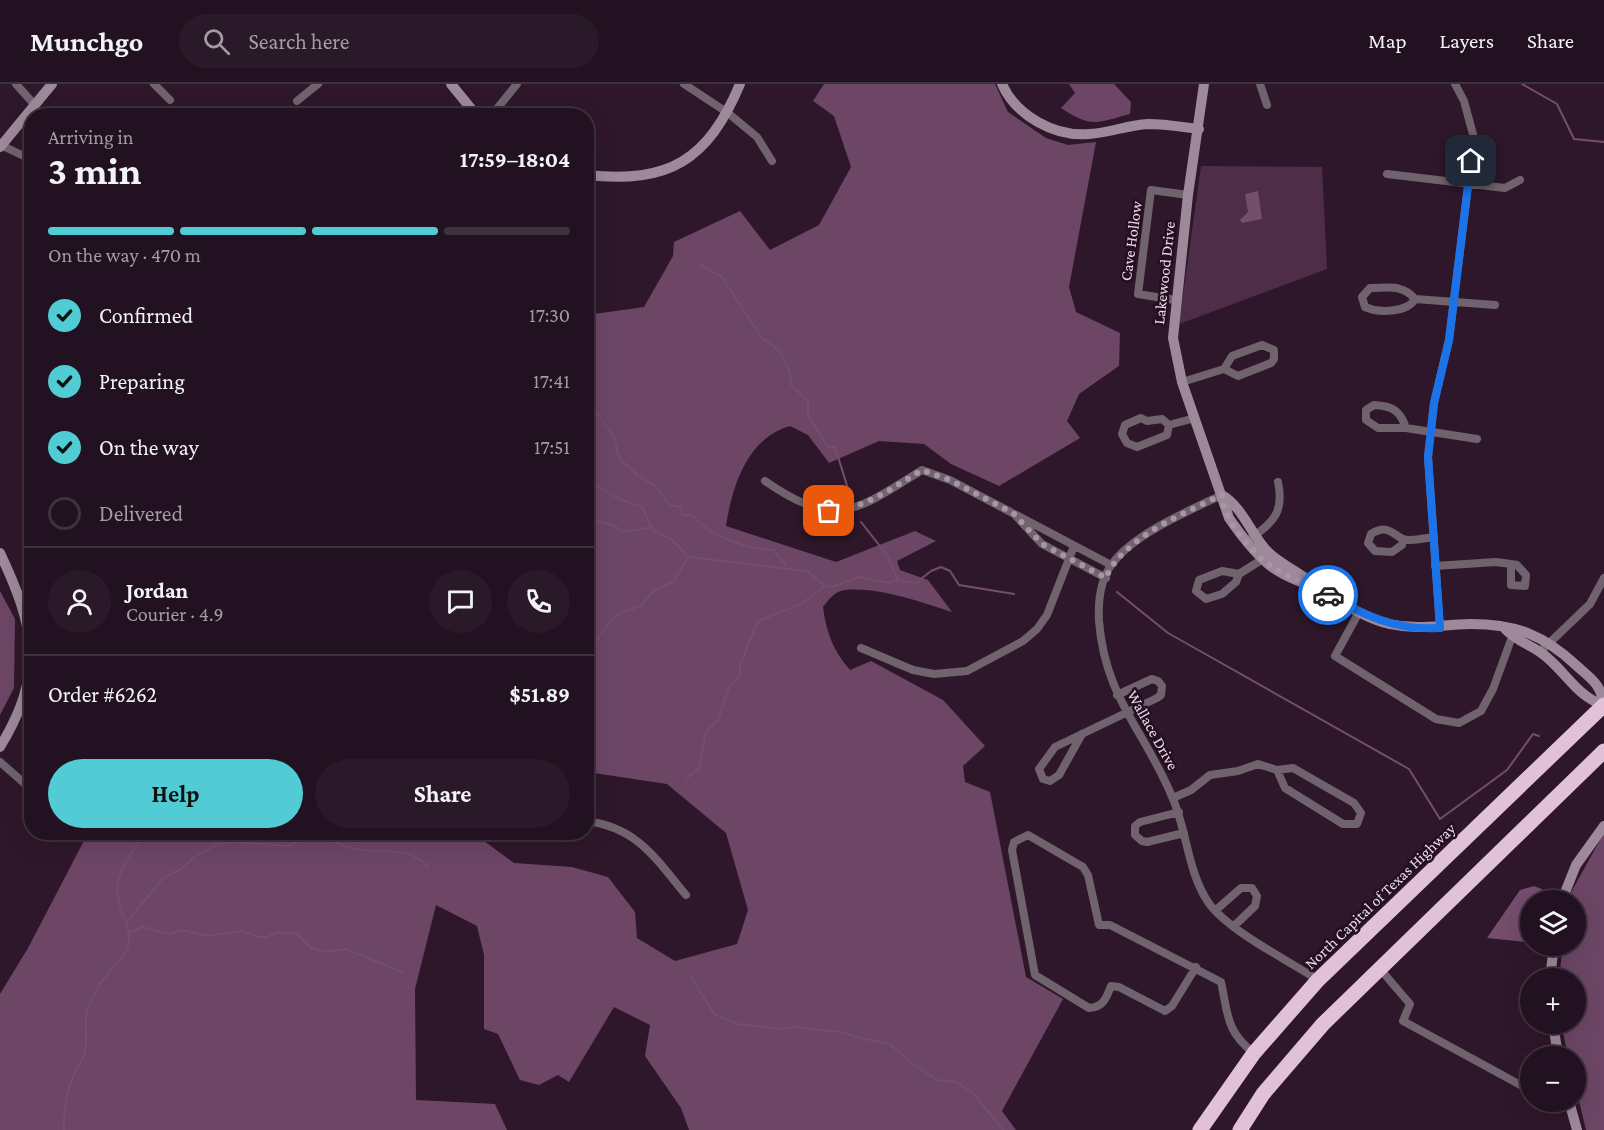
<!DOCTYPE html>
<html lang="en">
<head>
<meta charset="utf-8">
<style>
	body { margin:0; font-family:"Crimson Pro",serif; background:#2a1a29; color:#f1f3f6; height:100vh; display:flex; flex-direction:column; font-size:22px; white-space:nowrap }
	* { box-sizing:border-box; margin:0 }
	p { font-size:20px; color:#a29da5 }
	.icon { flex:none; width:33px; height:33px; fill:none; stroke:currentColor; stroke-width:2; stroke-linecap:round; stroke-linejoin:round }
	.map { position:relative; flex:1; overflow:hidden }
	.side { position:absolute; left:24px; top:24px; width:570px; height:732px; display:flex; flex-direction:column; background:#221120; border-radius:24px; box-shadow:0 6px 24px #0002,0 0 0 2px #3f313e }
	.side>* { flex:none }
	.tools { position:absolute; left:1520px; top:806px; display:grid; gap:12px }
	.tools a { display:grid; place-items:center; width:66px; height:66px; border-radius:50%; background:#221120; box-shadow:0 6px 24px #0002,0 0 0 2px #3f313e; font-size:30px }
	.pin { position:absolute; display:grid; place-items:center; width:51px; height:51px; color:#fff; margin:-26px; border-radius:12px; box-shadow:0 3px 9px #0006 }
	.courier { position:absolute; display:grid; place-items:center; width:60px; height:60px; margin:-30px; border:4px solid #1a73e8; border-radius:50%; background:#fff; color:#222; box-shadow:0 2px 8px #0007 }
	.head em { font-style:normal; font-weight:700 }
	.head div { display:flex; flex-direction:column-reverse }
	.head { display:flex; align-items:center; justify-content:space-between; height:102px; padding:0 24px }
	h1 { font-size:39px; font-weight:700; line-height:45px }
	.bar { display:grid; grid-template-columns:repeat(4,1fr); gap:9px 6px; align-content:center; height:72px; padding:0 24px }
	.bar i { height:8px; border-radius:4px; background:#3f313e }
	.bar .active { background:#51ccd4 }
	.bar p { grid-column:span 4 }
	.line { display:flex; align-items:center; gap:15px; padding:0 24px; border-top:2px solid #3f313e }
	.line div { flex:1 }
	.round { display:grid; place-items:center; flex:none; width:63px; height:63px; border-radius:32px; background:#2a1a29 }
	ol { padding:0 24px; list-style:none }
	li { display:flex; align-items:center; gap:18px; height:66px }
	li p { margin-inline-start:auto }
	li .icon { padding:6px; border-radius:50%; background:#51ccd4; color:#111; stroke-width:4 }
	li:last-child { color:#a29da5 }
	li i { width:33px; height:33px; border:3px solid #3f313e; border-radius:50% }
	.primary-button { display:flex; gap:12px; margin-top:auto; padding:12px 24px }
	.primary-button a { flex:1; height:69px; border-radius:36px; background:#51ccd4; color:#111; font-size:24px; font-weight:700; line-height:69px; text-align:center }
	.primary-button a+a { background:#2a1a29; color:#f1f3f6 }
	header { display:flex; align-items:center; gap:36px; box-sizing:border-box; height:84px; padding:0 30px; background:#221120; border-bottom:2px solid #3f313e }
	header strong { font-size:28px }
	nav { display:flex; gap:33px; margin-inline-start:auto; font-size:21px }
	.search { width:420px; height:54px; background:#2a1a29; display:flex; align-items:center; gap:15px; box-sizing:border-box; padding:0 21px; border-radius:33px; color:#a29da5; font-size:22px }
	.map>svg:first-child { display:block }
</style>
</head>
<body>
<header>
<strong>Munchgo</strong>
<div class="search"><svg class="icon" aria-label="search" viewBox="0 0 24 24"><circle cx="10" cy="10" r="6"/><path d="M15 15l6 6"/></svg>Search here</div>
<nav><a>Map</a><a>Layers</a><a>Share</a></nav>
</header>
<div class="map">
<svg width="1604" height="1046" viewBox="0 0 1604 1046">
	<rect width="100%" height="100%" fill="#2e172a"/>
	<path fill="#4e2d48" d="M 1201,82 L 1322,83 L 1327,185 L 1179,240 Z"/>
	<path fill="#6d4666" d="M 824,0 L 995,0 L 1008,28 L 1046,54 L 1068,61 L 1096,58 L 1069,203 L 1076,228 L 1120,249 L 1119,282 L 1079,310 L 1067,337 L 1080,354 L 999,402 L 951,380 L 924,360 L 879,357 L 829,379 L 808,351 L 790,342 C 747,354 732,403 726,442 L 836,478 L 915,447 L 936,457 L 897,477 L 900,486 L 928,496 L 952,528 C 920,518 880,503 845,506 C 835,507 829,515 823,523 C 826,547 833,567 850,586 L 871,577 L 943,616 L 985,662 L 963,682 L 965,698 L 990,708 L 1026,893 L 1063,915 L 1002,1027 L 1016,1046 L 689,1046 L 681,1024 L 645,972 L 650,941 L 614,923 L 569,998 L 558,991 L 539,1001 L 520,996 L 498,950 L 484,945 L 484,871 L 477,842 L 436,821 L 415,905 L 416,1016 L 495,1020 L 507,1046 L 0,1046 L 0,910 L 28,864 L 88,749 L 473,749 L 514,779 L 572,783 L 608,793 L 635,828 L 637,854 L 675,877 L 737,860 L 748,826 L 726,749 L 667,700 L 587,688 L 587,231 L 644,223 L 673,172 L 674,158 L 740,127 L 770,166 L 819,141 L 851,83 L 834,32 L 813,17 Z
		M 1069,0 L 1114,0 L 1131,18 L 1130,30 C 1097,39 1091,44 1061,24 L 1075,9 Z
		M 0,507 L 15,535 L 14,604 L 0,631 Z
		M 1604,749 L 1604,1046 L 1586,1046 L 1575,1000 L 1575,972 L 1568,972 L 1561,939 L 1575,939 L 1575,894 L 1559,894 L 1563,861 L 1575,861 L 1575,816 L 1569,816 L 1570,810 Z"/>
	<path fill="#754d6d" d="M 1258,107 L 1262,135 L 1242,139 L 1240,136 L 1248,128 L 1245,110 Z
		M 1534,802 L 1544,806 L 1541,816 L 1530,816 L 1530,849 L 1527,858 L 1487,854 L 1520,806 Z"/>
	<g fill="none" stroke-linecap="round" stroke-linejoin="round">
		<path stroke="#754d6d" stroke-width="2" d="M 1522,0 L 1557,20 L 1574,55 L 1604,58
			M 700,181 L 721,192 L 762,254 L 779,266 L 790,288 L 791,301 L 808,317 L 808,331 L 828,363 L 835,363 L 849,408
			M 586,314 L 614,353 L 619,374 L 638,392 L 654,401 L 670,421 L 681,423 L 682,431 L 692,431 C 708,451 747,466 773,466 L 786,481
			M 586,396 L 619,415 L 642,423 L 653,446 L 671,455 L 689,473 L 807,487 L 825,502 L 832,503 L 859,493 L 888,499 L 899,496 L 916,499 L 931,487 L 941,483 L 950,487 L 959,501 L 1014,510
			M 586,434 L 615,442 L 623,448 L 652,443
			M 861,438 L 887,471 L 898,496
			M 1117,508 L 1168,549 L 1409,685 L 1440,735 L 1507,686 L 1533,650 L 1539,652
			M 586,565 L 596,558 L 609,539 L 622,528 L 641,522 L 653,507 L 673,498 L 689,473
			M 687,694 L 699,684 L 706,648 L 718,636 L 729,603 L 740,592 L 740,581 L 758,537 L 801,520 L 825,502
			M 126,839 L 163,794 L 178,787 L 196,772 L 218,760 L 232,758 L 289,762 L 314,751 C 328,756 342,762 355,765 C 380,770 409,761 428,783
			M 131,848 L 142,843 L 170,850 L 181,846 L 208,852 L 242,847 L 258,853 L 267,853 L 277,848 L 297,850 L 310,863 L 326,868 L 346,865 L 402,888
			M 690,891 L 714,930 L 737,940 L 783,945 L 796,943 L 841,948 L 860,954 L 890,960 L 910,978 L 937,996 L 956,998 L 973,1009 L 1003,1046
			M 64,1046 C 63,1027 67,1005 75,988 C 78,981 83,975 85,967 C 88,956 85,947 86,936 C 86,924 94,912 99,902 C 107,887 126,873 128,862 C 132,845 122,834 119,818 C 112,790 131,769 147,748"/>
		<path stroke="#70636d" stroke-width="8" d="M 16,0 L 33,19
			M 154,0 L 170,16
			M 684,0 L 728,29 L 757,53 L 772,77
			M 1260,0 L 1267,21
			M 297,17 L 318,0
			M 491,32 L 517,0
			M 1,61 L 32,76
			M 1387,90 L 1505,104 L 1520,96
			M 1415,215 C 1407,229 1378,229 1365,223 L 1362,213 L 1370,204 C 1388,204 1403,200 1415,215 L 1495,221
			M 1175,216 L 1138,210 L 1151,106 L 1188,111
			M 1182,298 L 1224,285 L 1238,292 L 1271,279 L 1274,275 L 1274,266 L 1262,261 L 1232,272 L 1224,285
			M 1141,334 L 1147,337 L 1162,335 L 1169,341 L 1167,351 L 1137,363 L 1127,359 L 1122,350 L 1125,341 Z
			M 1169,341 L 1195,334
			M 1406,344 C 1400,326 1392,322 1374,321 L 1366,326 L 1366,336 L 1378,344 L 1406,344 L 1477,355
			M 765,397 C 836,446 856,427 922,386 L 950,396 L 1111,481
			M 1222,411 C 1188,427 1134,450 1112,480 C 1100,496 1098,518 1099,537 C 1105,615 1146,648 1173,715 C 1187,748 1188,788 1208,818 C 1228,847 1288,876 1318,896
			M 1016,432 L 1042,460 L 1106,494
			M 1252,453 C 1275,438 1284,426 1278,398
			M 1403,455 L 1402,461 L 1392,468 L 1375,467 L 1368,459 L 1371,450 C 1387,440 1391,449 1403,455 C 1410,458 1426,454 1434,453
			M 1435,482 L 1496,478 L 1511,480 L 1511,501 L 1525,502 L 1526,491 L 1517,481 L 1511,480
			M 1239,490 L 1222,487 L 1199,496 L 1196,507 L 1206,515 L 1222,510 L 1236,498 L 1239,490 L 1266,473
			M 1359,528 L 1335,572 L 1436,635 L 1459,639 L 1481,627 L 1493,605 L 1512,553
			M 1440,544 L 1428,373 L 1434,319 L 1449,256 L 1474,54 L 1464,17 L 1455,0
			M 861,564 L 913,586 L 934,590 L 967,587 L 1023,557 L 1037,545 L 1047,531 L 1074,462
			M 1540,568 L 1590,520 L 1604,494
			M 1082,650 L 1059,691 L 1050,697 L 1043,695 L 1039,685 L 1055,663 L 1157,614 L 1161,611 L 1162,602 L 1158,597 L 1152,595 L 1117,611
			M 0,678 L 32,706
			M 1173,714 L 1191,706 L 1210,691 L 1238,687 L 1258,680 L 1277,686 L 1285,704 L 1343,740 L 1357,740 L 1361,729 L 1354,719 L 1293,684 L 1277,686
			M 1179,728 L 1140,738 L 1135,742 L 1135,751 L 1142,757 L 1147,758 L 1184,749
			M 586,737 C 637,743 656,775 686,811
			M 1216,826 L 1241,804 L 1252,804 L 1257,812 L 1255,822 L 1234,842
			M 1196,883 L 1172,922 L 1165,927 L 1119,903 L 1111,902 C 1106,915 1103,923 1089,924 L 1035,891 L 1012,766 L 1014,758 L 1028,751 L 1083,783 L 1088,791 L 1099,841 L 1110,841 L 1221,898 C 1228,930 1226,948 1254,969
			M 1380,885 L 1410,920 L 1403,937 L 1526,1004 L 1530,999"/>
		<path stroke="#9d8999" stroke-width="10" d="M 451,0 L 477,32
			M 1002,0 C 1016,32 1055,53 1089,50 C 1109,49 1128,41 1148,40 C 1165,40 1182,43 1199,45
			M 1204,0 L 1188,111 L 1173,254 L 1182,298 L 1229,434 C 1240,450 1252,466 1267,479 C 1280,491 1300,497 1315,504 C 1340,516 1363,534 1389,540 C 1422,547 1440,540 1471,540 C 1516,540 1544,551 1577,582 C 1592,596 1601,600 1604,622
			M 0,63 L 52,0
			M 586,91 C 670,100 708,76 740,0
			M 1222,411 C 1243,423 1252,453 1269,469 C 1281,480 1296,487 1308,496
			M 0,469 C 35,543 45,590 0,663
			M 1505,545 C 1515,556 1528,560 1540,568 C 1564,584 1576,613 1604,621
			M 1562,816 L 1576,781 L 1604,742
			M 1550,894 L 1554,861
			M 1553,939 L 1558,972
			M 1569,1017 L 1577,1046"/>
		<path stroke="#e1c1da" stroke-width="15" d="M 1200,1046 L 1254,969 L 1318,896 L 1604,621
			M 1240,1046 L 1263,1010 L 1323,940 L 1604,667"/>
	</g>
	<g fill="none" stroke-linecap="round" stroke-linejoin="round">
		<path stroke="#a996a5" stroke-width="6" stroke-dasharray="0 10.8" d="M 829,427 C 865,425 892,404 922,386 L 950,396 L 1013,429 L 1042,460 L 1106,494 C 1121,455 1186,428 1222,411 C 1221,433 1253,470 1271,482 C 1289,494 1309,501 1328,511"/>
		<path stroke="#1a73e8" stroke-width="8" d="M 1328,511 C 1365,532 1398,547 1440,544 L 1428,373 L 1434,319 L 1449,256 L 1471,77"/>
	</g>
	<g text-anchor="middle" dominant-baseline="central" stroke-width="5" stroke-linejoin="round" paint-order="stroke">
		<g font-size="16" fill="#ebdae7" stroke="#240e21">
			<text transform="translate(1131 157) rotate(-82)">Cave Hollow</text>
			<text transform="translate(1164 189) rotate(-84)">Lakewood Drive</text>
			<text transform="translate(1153 646) rotate(61)">Wallace Drive</text>
			<text transform="translate(1380 812) rotate(-44)">North Capital of Texas Highway</text>
		</g>
	</g>
</svg>
<div class="tools">
<a><svg class="icon" aria-label="layers" viewBox="0 0 24 24"><path d="M12 4l9 5-9 5-9-5zM3 14l9 5 9-5"/></svg></a>
<a>+</a>
<a>−</a>
</div>
<div class="pin" style="left:829px;top:427px;background:#ea580c"><svg class="icon" aria-label="bag" viewBox="0 0 24 24"><path d="M5 8h14l-1 12H6zM9 8a3 3 0 0 1 6 0"/></svg></div>
<div class="pin" style="left:1471px;top:77px;background:#1f2937"><svg class="icon" aria-label="home" viewBox="0 0 24 24"><path d="M3 11l9-7 9 7M6 9v11h12V9"/></svg></div>
<div class="courier" style="left:1328px;top:511px"><svg class="icon" aria-label="car" viewBox="0 0 24 24"><path d="M5 17H2v-5l4-1 3-4h7l3 4 3 1v5h-3M9 17h6M6 11h13"/><circle cx="7" cy="17" r="2"/><circle cx="17" cy="17" r="2"/></svg></div>
<section class="side">
<div class="head"><div><h1>3 min</h1><p>Arriving in</p></div><em>17:59–18:04</em></div>
<div class="bar"><i class="active"></i><i class="active"></i><i class="active"></i><i></i><p>On the way · 470 m</p></div>
<ol>
<li><svg class="icon" aria-label="check" viewBox="0 0 24 24"><path d="M5 12l5 5 9-10"/></svg>Confirmed<p>17:30</p></li>
<li><svg class="icon" aria-label="check" viewBox="0 0 24 24"><path d="M5 12l5 5 9-10"/></svg>Preparing<p>17:41</p></li>
<li><svg class="icon" aria-label="check" viewBox="0 0 24 24"><path d="M5 12l5 5 9-10"/></svg>On the way<p>17:51</p></li>
<li><i></i>Delivered</li>
</ol>
<div class="line" style="height:108px"><a class="round"><svg class="icon" aria-label="person" viewBox="0 0 24 24"><circle cx="12" cy="8" r="4"/><path d="M4 21q1-7 8-7t8 7"/></svg></a><div><b>Jordan</b><p>Courier · 4.9</p></div><a class="round"><svg class="icon" aria-label="chat" viewBox="0 0 24 24"><path d="M4 5h16v11H9l-5 4z"/></svg></a><a class="round"><svg class="icon" aria-label="phone" viewBox="0 0 24 24"><path d="M5 4h4l2 5-3 2q2 4 5 5l2-3 5 2v4C11 20 4 13 5 4z"/></svg></a></div>
<div class="line" style="height:78px"><div>Order #6262</div><b>$51.89</b></div>
<div class="primary-button"><a>Help</a><a>Share</a></div>
</section>
</div>
</body>
</html>
